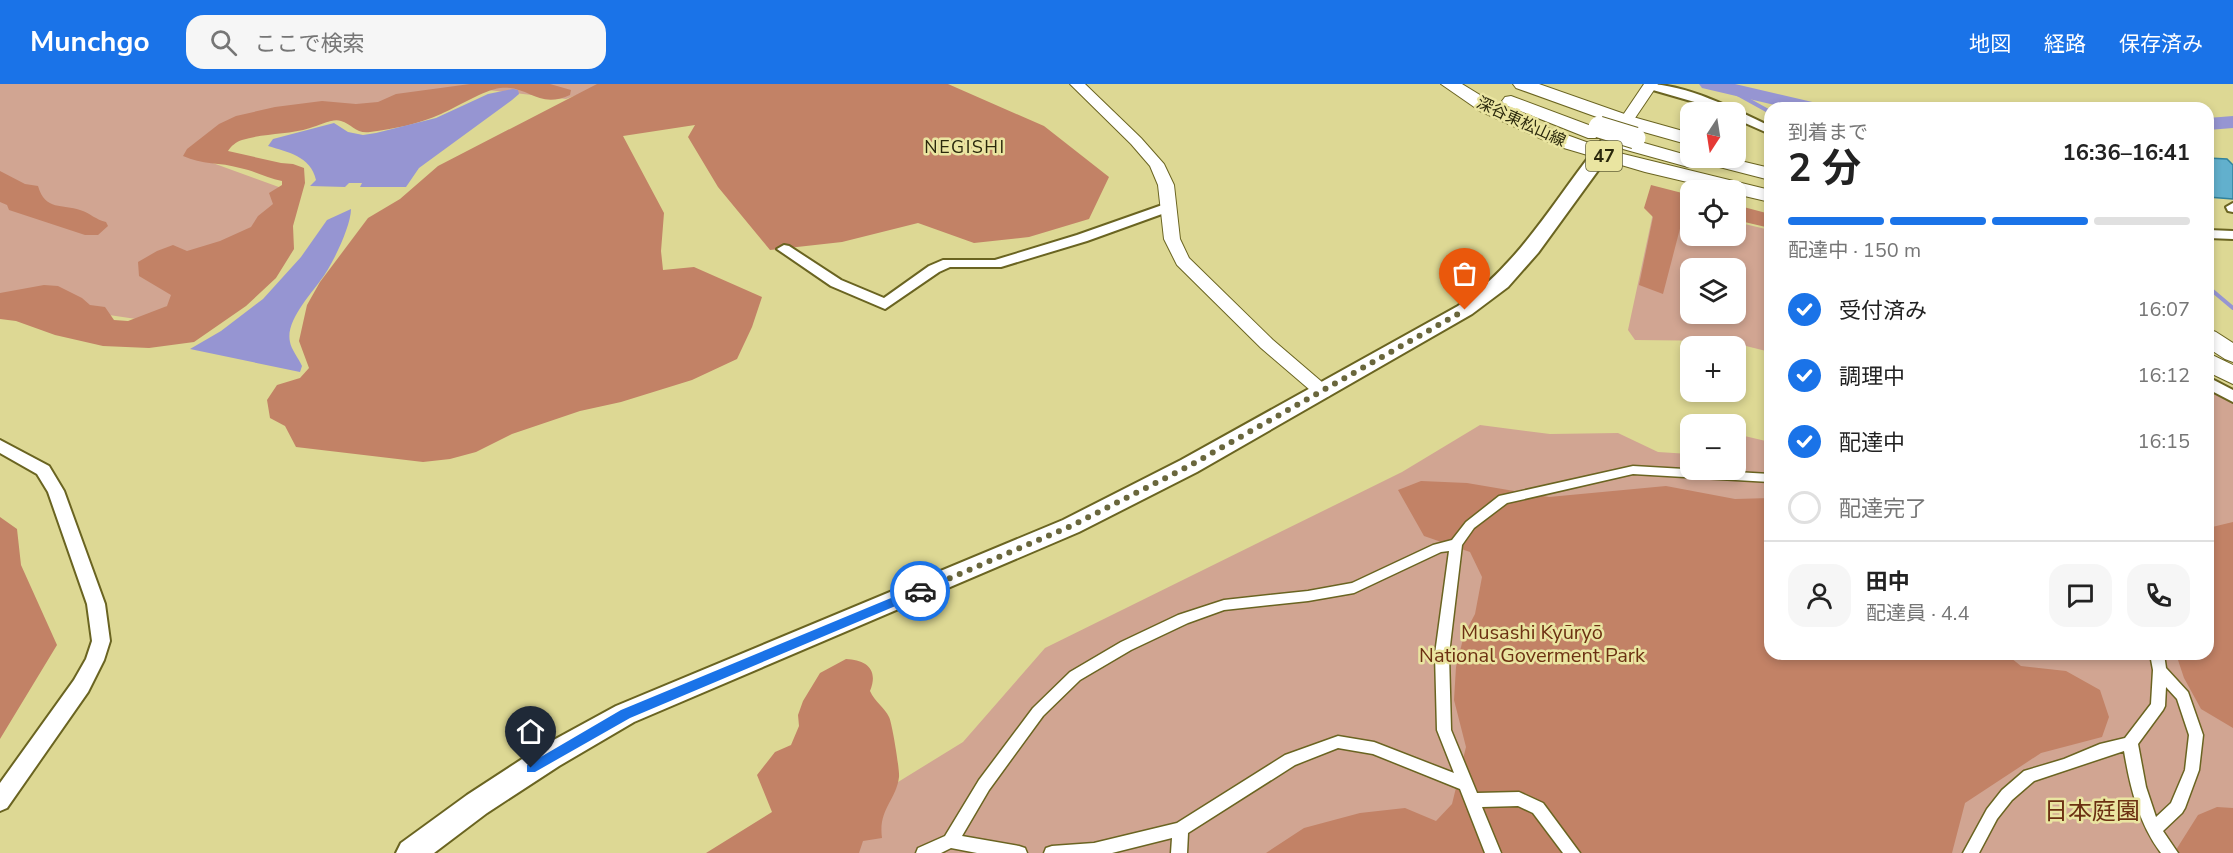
<!DOCTYPE html>
<html lang="ja">
<head>
<meta charset="utf-8">
<style>
	body { margin:0; font-family:"Nunito Sans","Noto Sans JP",sans-serif; background:#f6f6f6; color:#222; height:100vh; display:flex; flex-direction:column; font-size:22px; white-space:nowrap }
	* { box-sizing:border-box; margin:0 }
	p { font-size:20px; color:#767676 }
	.icon { flex:none; width:33px; height:33px; fill:none; stroke:currentColor; stroke-width:2; stroke-linecap:round; stroke-linejoin:round }
	.map { position:relative; flex:1; overflow:hidden }
	.side { position:absolute; left:1764px; top:18px; width:450px; height:558px; display:flex; flex-direction:column; background:#fff; border-radius:18px; box-shadow:0 3px 9px #0003 }
	.side>* { flex:none }
	.needle { width:39px; rotate:192deg }
	.tools { position:absolute; left:1680px; top:18px; display:grid; gap:12px }
	.tools a { display:grid; place-items:center; width:66px; height:66px; border-radius:12px; background:#fff; box-shadow:0 3px 9px #0003; font-size:30px }
	.pin { position:absolute; display:grid; place-items:center; width:51px; height:51px; color:#fff; margin:-62px -26px; border-radius:50% 50% 50% 0; rotate:-45deg; box-shadow:0 0 6px #0007 }
	.pin .icon { rotate:45deg }
	.courier { position:absolute; display:grid; place-items:center; width:60px; height:60px; margin:-30px; border:4px solid #1a73e8; border-radius:50%; background:#fff; color:#222; box-shadow:0 2px 8px #0007 }
	.head em { font-style:normal; font-weight:700 }
	.head div { display:flex; flex-direction:column-reverse }
	.head { display:flex; align-items:center; justify-content:space-between; height:102px; padding:0 24px }
	h1 { font-size:39px; font-weight:700; line-height:45px }
	.bar { display:grid; grid-template-columns:repeat(4,1fr); gap:9px 6px; align-content:center; height:72px; padding:0 24px }
	.bar i { height:8px; border-radius:4px; background:#e0e0e0 }
	.bar .selected { background:#1a73e8 }
	.bar p { grid-column:span 4 }
	.line { display:flex; align-items:center; gap:15px; padding:0 24px; border-top:2px solid #e0e0e0 }
	.line div { flex:1 }
	.round { display:grid; place-items:center; flex:none; width:63px; height:63px; border-radius:18px; background:#f6f6f6 }
	ol { padding:0 24px; list-style:none }
	li { display:flex; align-items:center; gap:18px; height:66px }
	li p { margin-inline-start:auto }
	li .icon { padding:6px; border-radius:50%; background:#1a73e8; color:#fff; stroke-width:4 }
	li:last-child { color:#767676 }
	li i { width:33px; height:33px; border:3px solid #e0e0e0; border-radius:50% }
	header { display:flex; align-items:center; gap:36px; box-sizing:border-box; height:84px; padding:0 30px; background:#1a73e8; color:#fff }
	header strong { font-size:28px }
	nav { display:flex; gap:33px; margin-inline-start:auto; font-size:21px }
	.search { width:420px; height:54px; background:#f6f6f6; display:flex; align-items:center; gap:15px; box-sizing:border-box; padding:0 21px; border-radius:18px; color:#767676; font-size:22px }
	.map>svg:first-child { display:block }
</style>
</head>
<body>
<header>
<strong>Munchgo</strong>
<div class="search"><svg class="icon" aria-label="search" viewBox="0 0 24 24"><circle cx="10" cy="10" r="6"/><path d="M15 15l6 6"/></svg>ここで検索</div>
<nav><a>地図</a><a>経路</a><a>保存済み</a></nav>
</header>
<div class="map">
<svg width="2233" height="769" viewBox="0 0 2233 769">
	<rect width="100%" height="100%" fill="#ddd894"/>
	<path fill="#d1a592" fill-rule="evenodd" d="M 0,0 L 607,0 L 566,15 L 488,6 L 238,55 L 199,74 L 287,106 L 266,165 L 143,236 L 0,215 Z
		M 1655,120 L 1690,128 L 1690,152 L 1736,152 L 1736,138 L 1770,146 L 1770,268 L 1726,257 L 1635,256 L 1628,246 ZM 1690,184 L 1736,184 L 1736,230 L 1690,230 Z
		M 2208,303 L 2233,318 L 2233,769 L 767,769 L 812,751 L 963,658 L 1045,564 L 1402,388 L 1480,341 L 1550,350 L 1618,349 L 1658,368 L 1690,370 L 1690,386 L 1736,386 L 1736,350 L 1770,358 L 1770,570 L 2208,570 Z"/>
	<path fill="#c28266" d="M 470,0 L 550,0 L 571,6 L 570,11 C 538,26 529,1 500,4 C 484,6 457,23 441,30 C 419,40 394,45 370,48 C 356,50 352,40 341,37 C 332,34 319,42 310,44 C 288,51 264,49 242,56 C 236,58 231,62 228,67 L 281,79 L 293,80 L 304,84 L 305,99 L 293,142 L 294,165 L 276,194 L 246,222 L 194,258 L 149,264 L 103,262 L 55,251 L 16,237 L 0,235 L 0,209 L 44,201 L 58,202 L 82,214 L 90,221 L 105,223 L 114,236 L 128,237 L 167,222 L 171,211 L 139,192 L 138,178 L 157,167 L 173,161 L 187,167 L 220,157 L 251,143 L 258,132 L 273,120 L 269,109 L 282,101 L 282,97 C 267,94 255,87 240,84 C 220,78 202,81 183,72 L 187,65 L 219,40 L 236,32 L 275,23 L 322,17 L 356,20 L 378,18 L 396,10 Z
		M 597,0 L 948,0 L 1044,42 L 1109,93 L 1089,135 L 1029,153 L 974,159 L 918,139 L 842,158 L 770,166 L 718,103 L 688,53 L 695,41 L 623,52 L 664,129 L 661,167 L 663,186 L 694,183 L 762,213 L 752,243 L 737,275 L 692,296 L 621,318 L 580,327 L 512,350 L 476,368 L 450,375 L 423,378 L 296,363 L 285,342 L 270,334 L 267,316 L 277,301 L 300,294 L 309,284 L 299,257 L 307,221 L 320,198 L 368,134 L 400,115 L 438,82 Z
		M 0,87 L 25,100 L 38,102 C 45,127 63,120 80,126 C 90,129 96,136 106,138 L 108,142 L 98,151 L 85,151 L 9,126 L 7,121 L 0,118 Z
		M 1651,101 L 1690,111 L 1690,131 L 1683,133 L 1663,210 L 1639,201 L 1653,133 L 1644,124 Z
		M 1736,121 L 1770,130 L 1770,144 L 1736,136 Z
		M 1421,397 L 1467,399 L 1549,413 L 1666,402 L 1735,415 L 1770,414 L 1770,570 L 2006,570 L 2021,582 L 2066,587 L 2100,606 L 2109,633 L 2102,653 L 2041,669 L 1965,719 L 1952,769 L 1266,769 L 1304,744 L 1360,729 L 1405,724 L 1436,737 L 1452,720 L 1466,663 L 1454,616 L 1456,583 L 1464,551 L 1475,530 L 1482,493 L 1470,468 L 1424,452 L 1398,406 Z
		M 0,433 L 17,445 L 21,481 L 57,561 L 0,655 Z
		M 2233,438 L 2233,644 L 2201,625 L 2184,594 L 2176,570 L 2208,570 L 2208,444 Z
		M 846,575 C 866,576 879,585 870,607 C 875,618 885,624 889,633 C 892,638 900,688 899,693 C 896,717 878,725 882,754 L 863,757 L 859,769 L 706,769 L 772,728 L 757,691 L 775,668 L 791,661 L 799,642 L 798,631 L 803,617 L 820,589 Z
		M 2217,723 L 2233,724 L 2233,769 L 2174,769 L 2198,731 Z"/>
	<path fill="#9695d2" d="M 513,5 L 518,6 L 519,10 L 512,16 L 419,84 L 406,103 L 360,103 L 362,99 L 349,99 L 345,103 L 310,102 L 316,96 C 311,72 287,68 268,62 L 273,55 L 334,39 L 348,48 L 363,51 L 376,49 L 436,34 L 488,10 Z
		M 351,125 C 351,142 333,179 323,193 C 312,209 285,237 290,258 C 291,265 299,275 302,282 L 300,288 L 190,265 L 221,247 L 263,215 L 301,173 L 327,136 Z"/>
	<g fill="none" stroke-linecap="round" stroke-linejoin="round">
		<path stroke="#9695d2" stroke-width="4" d="M 1732,7 L 1770,28
			M 2208,203 L 2233,224"/>
		<path fill="#9695d2" fill-rule="evenodd" d="M 1699,0 L 1735,0 L 1821,20 L 1824,24 L 1787,24 L 1702,4 Z
			M 2233,32 L 2233,44 L 2208,46 L 2208,34 Z"/>
	</g>
	<path fill="#62b0cd" stroke="#31829d" stroke-width="1.5" d="M 2208,74 L 2227,75 L 2233,81 L 2233,115 L 2208,113 Z"/>
	<g fill="none" stroke-linecap="round" stroke-linejoin="round">
		<g stroke="#6a6421" stroke-width="3">
			<path id="pedestrian" d="M 1633,382 L 1770,390 L 1770,398 L 1633,390 L 1507,419 L 1474,444 L 1462,461 L 1449,570 L 1451,646 L 1477,709 L 1519,708 L 1543,719 L 1580,769 L 1563,769 L 1533,729 L 1518,722 L 1482,723 L 1501,769 L 1485,769 L 1460,705 L 1373,670 L 1338,664 L 1295,681 L 1188,749 L 1187,769 L 1171,769 L 1172,754 L 1112,769 L 1044,769 L 1046,764 L 1052,762 L 1094,759 L 1177,739 L 1285,671 L 1338,652 L 1374,658 L 1454,689 L 1437,646 L 1435,570 L 1449,467 L 1441,468 L 1354,509 L 1308,517 L 1224,526 L 1188,539 L 1131,566 L 1080,596 L 1043,632 L 989,706 L 962,752 L 1019,762 L 1025,764 L 1027,769 L 977,769 L 951,764 L 941,769 L 916,769 L 918,764 L 945,752 L 979,696 L 1033,624 L 1070,588 L 1121,558 L 1178,531 L 1224,516 L 1308,507 L 1352,499 L 1433,461 L 1452,456 L 1466,438 L 1499,412 Z
				M 2150,570 L 2164,570 L 2166,584 L 2188,608 L 2203,651 L 2199,686 L 2185,724 L 2182,729 L 2163,747 L 2178,769 L 2161,769 C 2139,740 2130,703 2124,667 L 2034,697 L 2012,716 L 1997,735 L 1979,769 L 1963,769 L 1987,725 L 2002,706 L 2024,687 L 2064,675 L 2100,660 L 2125,654 L 2151,620 L 2153,586 ZM 2166,603 L 2177,615 L 2189,651 L 2185,686 L 2171,719 L 2156,733 L 2146,703 L 2138,660 L 2163,626 L 2165,622 Z"/>
		</g>
		<g stroke="#6a6421" stroke-width="4">
			<path id="minor" d="M 1646,0 C 1687,0 1733,25 1770,42 L 1770,50 L 1736,35 L 1736,28 L 1721,28 L 1698,19 L 1646,4 Z
				M 1168,119 L 1175,123 L 1173,126 L 1087,157 L 1001,183 L 950,183 L 939,188 L 885,225 L 831,202 L 777,165 L 784,161 L 789,162 L 841,196 L 884,214 L 929,182 L 943,176 L 995,176 L 1077,151 Z
				M 2233,119 L 2233,128 L 2228,127 L 2226,123 Z
				M 2208,146 L 2233,147 L 2233,155 L 2208,154 Z
				M 2208,293 L 2233,306 L 2233,318 L 2208,305 Z
				M 0,356 L 49,382 L 64,407 L 105,520 L 110,557 L 104,576 L 88,608 L 7,724 L 0,727 L 0,699 L 74,596 L 86,575 L 92,557 L 87,520 L 48,408 L 37,390 L 0,369 Z"/>
		</g>
		<g stroke="#6a6421" stroke-width="2">
			<path id="tertiary" d="M 1070,0 L 1085,0 L 1141,54 L 1164,80 L 1174,101 L 1180,155 L 1189,174 L 1273,256 L 1329,304 L 1332,308 L 1329,312 L 1323,314 L 1317,312 L 1261,264 L 1177,181 L 1164,155 L 1158,101 L 1150,82 L 1131,60 Z
				M 1644,0 L 1658,0 L 1631,40 L 1621,40 L 1619,37 Z"/>
		</g>
		<g stroke="#6a6421" stroke-width="4">
			<path id="secondary" d="M 1626,32 L 1634,37 L 1538,169 L 1508,203 L 1472,230 L 1197,388 L 1079,448 L 634,638 L 559,682 L 487,729 L 434,769 L 396,769 L 401,759 L 467,711 L 539,664 L 616,622 L 1063,436 L 1181,376 L 1458,222 C 1518,181 1551,121 1595,65 C 1603,55 1614,35 1626,32 Z"/>
		</g>
		<g stroke="#6a6421" stroke-width="2">
			<path id="primary" d="M 1441,0 L 1462,0 L 1493,19 L 1531,38 L 1611,67 L 1770,106 L 1770,118 L 1736,110 L 1736,106 L 1721,106 L 1645,88 L 1557,62 L 1480,27 Z
				M 1513,0 L 1539,0 L 1633,33 L 1690,49 L 1690,61 L 1619,41 L 1516,4 Z
				M 1511,12 L 1602,46 L 1604,50 L 1602,54 L 1588,54 L 1505,21 L 1502,17 L 1505,13 Z
				M 1630,55 L 1690,72 L 1698,77 L 1695,81 L 1688,83 L 1623,65 L 1620,61 L 1623,57 Z
				M 1697,74 L 1728,74 L 1770,84 L 1770,96 L 1700,78 Z
				M 2208,245 L 2216,248 L 2233,259 L 2233,278 L 2225,275 L 2208,264 Z
				M 2208,269 L 2233,281 L 2233,300 L 2208,288 Z"/>
		</g>
		<use href="#pedestrian" fill="#fff" fill-rule="evenodd"/>
		<use href="#minor" fill="#fff" fill-rule="evenodd"/>
		<use href="#tertiary" fill="#fff" fill-rule="evenodd"/>
		<use href="#secondary" fill="#fff" fill-rule="evenodd"/>
		<use href="#primary" fill="#fff" fill-rule="evenodd"/>
		<g stroke="#6a6421" stroke-width="23" stroke-linecap="butt">
			<path id="primary-bridge" d="M 1599,43 L 1635,54"/>
		</g>
		<use href="#primary-bridge" stroke="#fff" stroke-width="21"/>
	</g>
	<path fill="#1a73e8" d="M 920,502 L 924,503 L 924,510 L 630,634 L 535,688 L 527,688 L 527,681 L 621,626 Z"/>
	<g fill="none" stroke-linecap="round" stroke-linejoin="round">
		<path stroke="#69663c" stroke-width="6" stroke-dasharray="0 10.8" d="M 920,507 L 1071,442 L 1189,382 L 1465,226"/>
	</g>
	<g text-anchor="middle" dominant-baseline="central" stroke-width="5" stroke-linejoin="round" paint-order="stroke">
		<g font-size="16" fill="#2a280c" stroke="#eae5a1">
			<text transform="translate(1521 38) rotate(25)">深谷東松山線</text>
		</g>
		<g font-size="18" letter-spacing="1.5" fill="#2a280c" stroke="#eae5a1">
			<text x="965" y="63">NEGISHI</text>
		</g>
		<rect fill="#eae5a1" stroke="#646139" stroke-width="1.5" x="1586" y="57" width="36" height="30" rx="4.5"/>
		<g font-size="18" font-weight="bold" fill="#2a280c">
			<text x="1604" y="72">47</text>
		</g>
		<g font-size="20" fill="#6c3012" stroke="#eae5a1">
			<text x="1532" y="548">Musashi Kyūryō<tspan x="1532" dy="23">National Goverment Park</tspan></text>
		</g>
		<g font-size="24" fill="#6c3012" stroke="#eae5a1">
			<text x="2092" y="727">日本庭園</text>
		</g>
	</g>
</svg>
<div class="tools">
<a><svg class="needle" viewBox="-14 -14 28 28"><path d="M0-13l5 13h-10z" fill="#e53935"/><path d="M0 13l5-13h-10z" fill="#767676"/></svg></a>
<a><svg class="icon" aria-label="locate" viewBox="0 0 24 24"><circle cx="12" cy="12" r="6"/><path d="M12 2v4M12 18v4M2 12h4M18 12h4"/></svg></a>
<a><svg class="icon" aria-label="layers" viewBox="0 0 24 24"><path d="M12 4l9 5-9 5-9-5zM3 14l9 5 9-5"/></svg></a>
<a>+</a>
<a>−</a>
</div>
<div class="pin" style="left:1465px;top:226px;background:#ea580c"><svg class="icon" aria-label="bag" viewBox="0 0 24 24"><path d="M5 8h14l-1 12H6zM9 8a3 3 0 0 1 6 0"/></svg></div>
<div class="pin" style="left:531px;top:684px;background:#1f2937"><svg class="icon" aria-label="home" viewBox="0 0 24 24"><path d="M3 11l9-7 9 7M6 9v11h12V9"/></svg></div>
<div class="courier" style="left:920px;top:507px"><svg class="icon" aria-label="car" viewBox="0 0 24 24"><path d="M5 17H2v-5l4-1 3-4h7l3 4 3 1v5h-3M9 17h6M6 11h13"/><circle cx="7" cy="17" r="2"/><circle cx="17" cy="17" r="2"/></svg></div>
<section class="side">
<div class="head"><div><h1>2 分</h1><p>到着まで</p></div><em>16:36–16:41</em></div>
<div class="bar"><i class="selected"></i><i class="selected"></i><i class="selected"></i><i></i><p>配達中 · 150 m</p></div>
<ol>
<li><svg class="icon" aria-label="check" viewBox="0 0 24 24"><path d="M5 12l5 5 9-10"/></svg>受付済み<p>16:07</p></li>
<li><svg class="icon" aria-label="check" viewBox="0 0 24 24"><path d="M5 12l5 5 9-10"/></svg>調理中<p>16:12</p></li>
<li><svg class="icon" aria-label="check" viewBox="0 0 24 24"><path d="M5 12l5 5 9-10"/></svg>配達中<p>16:15</p></li>
<li><i></i>配達完了</li>
</ol>
<div class="line" style="height:108px"><a class="round"><svg class="icon" aria-label="person" viewBox="0 0 24 24"><circle cx="12" cy="8" r="4"/><path d="M4 21q1-7 8-7t8 7"/></svg></a><div><b>田中</b><p>配達員 · 4.4</p></div><a class="round"><svg class="icon" aria-label="chat" viewBox="0 0 24 24"><path d="M4 5h16v11H9l-5 4z"/></svg></a><a class="round"><svg class="icon" aria-label="phone" viewBox="0 0 24 24"><path d="M5 4h4l2 5-3 2q2 4 5 5l2-3 5 2v4C11 20 4 13 5 4z"/></svg></a></div>
</section>
</div>
</body>
</html>
